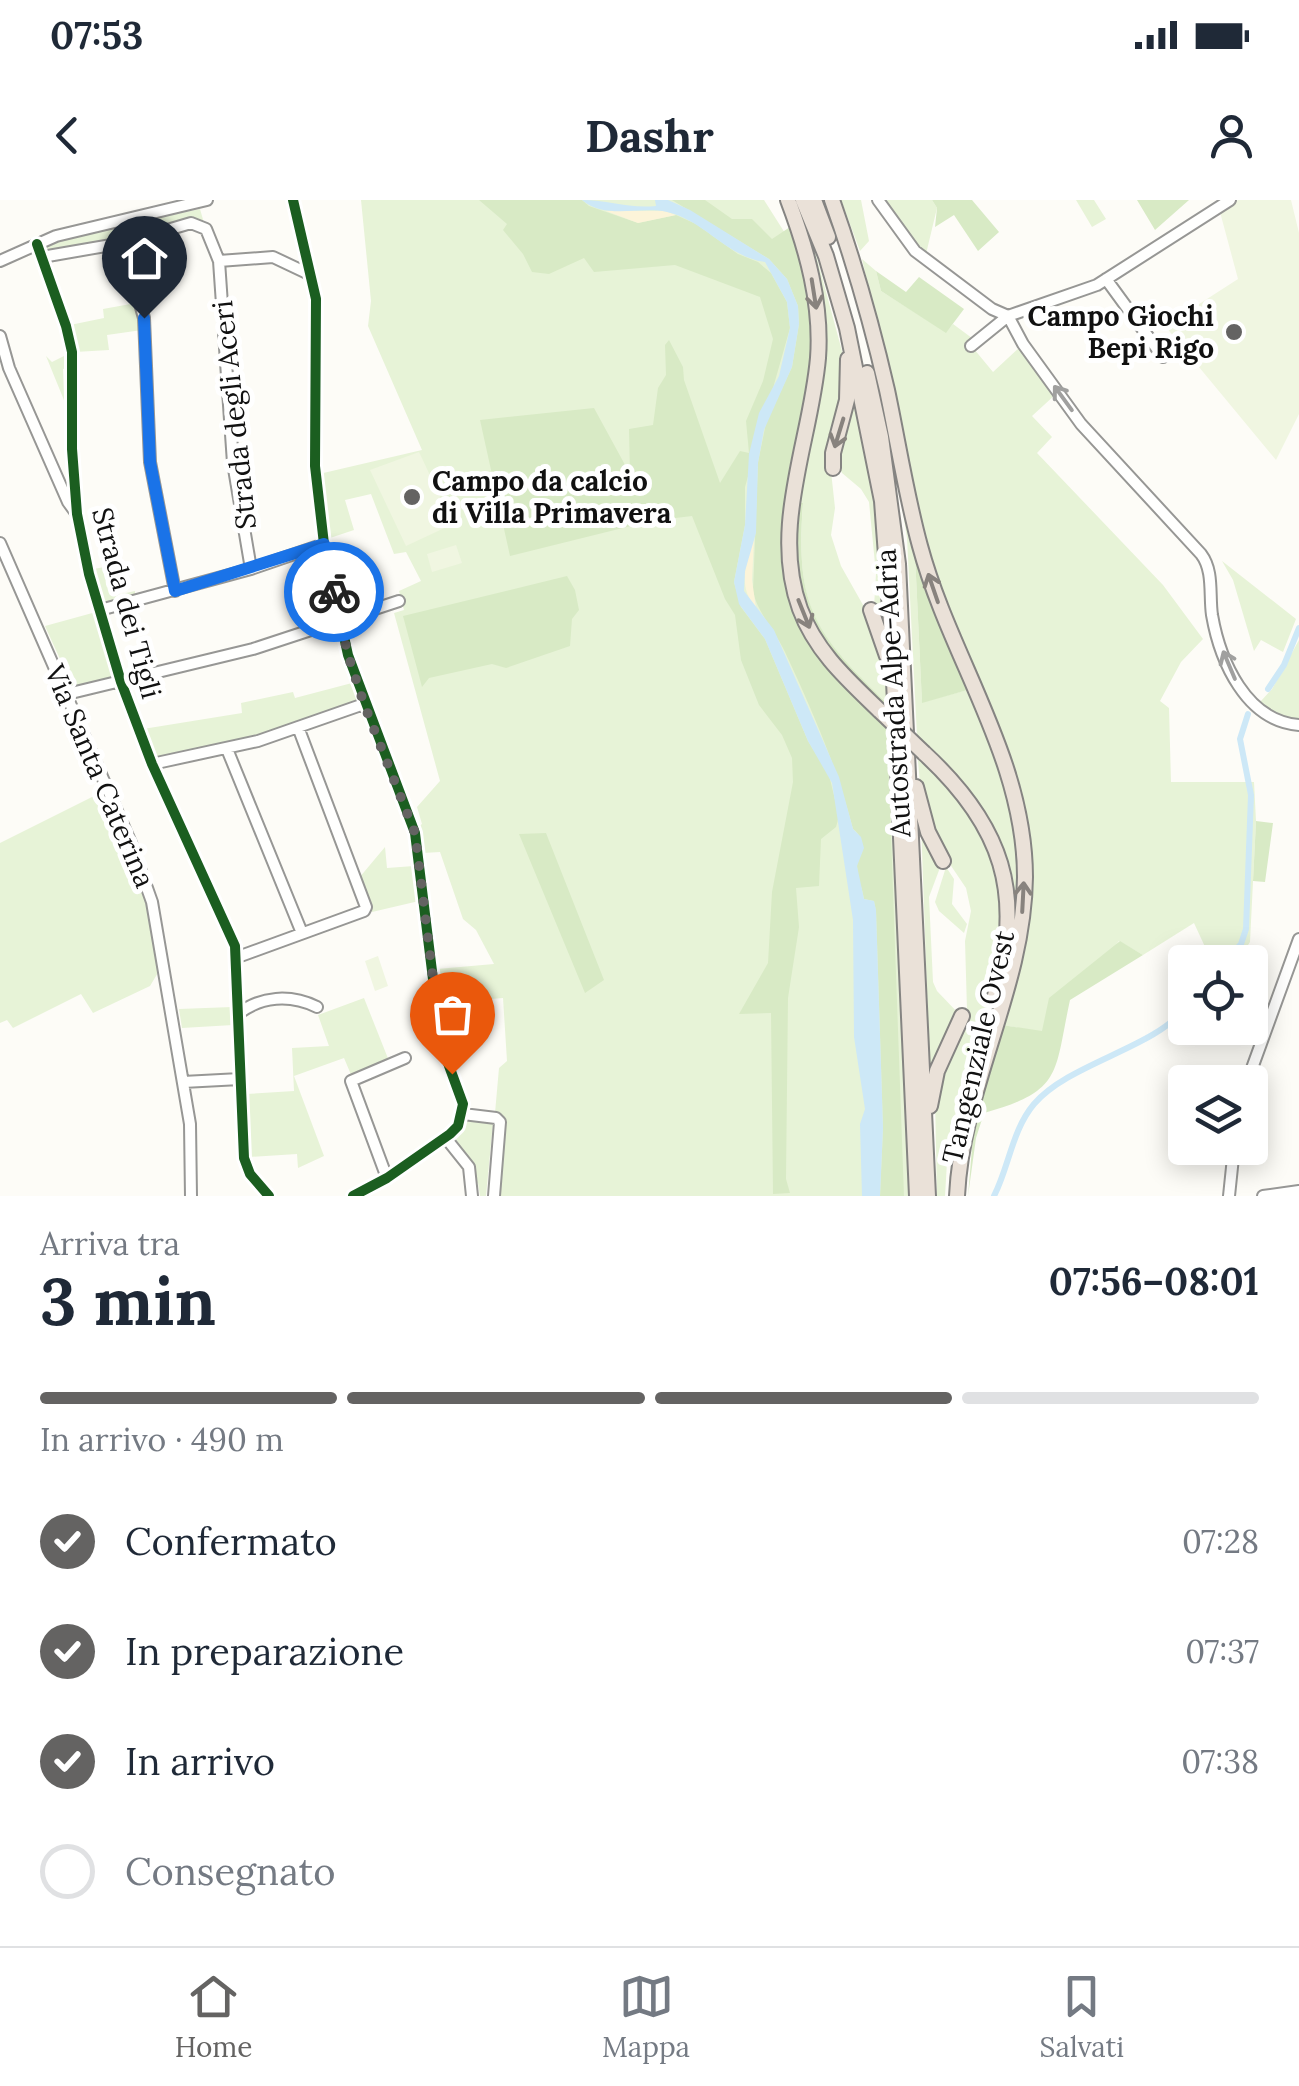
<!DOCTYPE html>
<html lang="it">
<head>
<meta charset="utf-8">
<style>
	body { margin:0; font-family:Lora,serif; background:#f2f2f3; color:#1f2937; height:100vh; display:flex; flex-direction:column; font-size:38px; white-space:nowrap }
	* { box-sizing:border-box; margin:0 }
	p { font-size:32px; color:#747a83 }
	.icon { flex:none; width:55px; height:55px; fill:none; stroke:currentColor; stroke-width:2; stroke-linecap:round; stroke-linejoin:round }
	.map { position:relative; height:996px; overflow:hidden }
	.side { display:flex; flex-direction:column; background:#fff; flex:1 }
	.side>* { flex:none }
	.fabs { position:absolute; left:1168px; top:745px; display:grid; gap:20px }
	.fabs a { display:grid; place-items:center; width:100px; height:100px; border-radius:10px; background:#fff; box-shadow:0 5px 25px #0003; font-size:50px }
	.pin { position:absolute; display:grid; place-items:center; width:85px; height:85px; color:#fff; margin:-102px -42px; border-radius:50% 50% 50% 0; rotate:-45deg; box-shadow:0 0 10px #0007 }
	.pin .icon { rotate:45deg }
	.courier { position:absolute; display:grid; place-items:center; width:100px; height:100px; margin:-50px; border:8px solid #1a73e8; border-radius:50%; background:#fff; color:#222; box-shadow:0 2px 12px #0007 }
	.head em { font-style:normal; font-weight:800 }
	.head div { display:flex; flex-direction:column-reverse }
	.head { display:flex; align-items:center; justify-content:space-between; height:170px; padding:0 40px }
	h1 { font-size:65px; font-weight:800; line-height:75px }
	.bar { display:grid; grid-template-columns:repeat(4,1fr); gap:15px 10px; align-content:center; height:120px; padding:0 40px }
	.bar i { height:12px; border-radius:8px; background:#e0e1e3 }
	.bar .selected { background:#646362 }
	.bar p { grid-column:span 4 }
	ol { padding:0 40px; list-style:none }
	li { display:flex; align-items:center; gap:30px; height:110px }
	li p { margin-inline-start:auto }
	li .icon { padding:10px; border-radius:50%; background:#646362; color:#fff; stroke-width:4 }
	li:last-child { color:#747a83 }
	li i { width:55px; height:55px; border:5px solid #e0e1e3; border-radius:50% }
	.status { display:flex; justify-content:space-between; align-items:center; height:70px; padding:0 50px; background:#fff; direction:ltr }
	.status svg { height:28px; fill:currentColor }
	header { display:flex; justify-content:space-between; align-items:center; height:130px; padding:0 40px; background:#fff; font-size:45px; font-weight:800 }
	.tab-bar { display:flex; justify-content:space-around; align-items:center; height:140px; border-top:2px solid #e0e1e3; background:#fff; font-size:28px; color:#747a83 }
	.tab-bar a { display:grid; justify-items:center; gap:5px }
	.tab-bar .selected { color:#646362 }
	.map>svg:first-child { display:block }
</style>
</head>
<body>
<div class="status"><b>07:53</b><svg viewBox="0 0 49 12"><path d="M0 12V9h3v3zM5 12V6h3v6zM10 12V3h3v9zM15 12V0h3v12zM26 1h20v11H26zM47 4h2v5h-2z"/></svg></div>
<header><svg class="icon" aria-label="back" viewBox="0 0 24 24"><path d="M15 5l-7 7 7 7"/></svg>Dashr<svg class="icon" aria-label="person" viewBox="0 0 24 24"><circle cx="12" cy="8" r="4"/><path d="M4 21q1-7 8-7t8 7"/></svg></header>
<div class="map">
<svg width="1299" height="996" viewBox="0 0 1299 996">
	<rect width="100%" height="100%" fill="#fdfcf7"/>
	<path fill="#e7f3d7" d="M 361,0 L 764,0 L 790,41 L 806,93 L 781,298 L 893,727 L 887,524 L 911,996 L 904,996 L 900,969 L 900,996 L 497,996 L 505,924 L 502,916 L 495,913 L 499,868 L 507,861 L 503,798 L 441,803 L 437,769 L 494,764 L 476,730 L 463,719 L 440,652 L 423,653 L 418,627 L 422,624 L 417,607 L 440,581 L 394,413 L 404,410 L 399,391 L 421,381 L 406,352 L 394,354 L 371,294 L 345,300 L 354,330 L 327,339 L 319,274 L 422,250 L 368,126 L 371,101 Z
		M 841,0 L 861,0 L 869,41 L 860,51 Z
		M 886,0 L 932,0 L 937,8 L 926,54 L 909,37 Z
		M 1076,0 L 1094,0 L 1106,19 L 1092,27 Z
		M 200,9 L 204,23 L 191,19 L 122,40 L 45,52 L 44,44 L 57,39 Z
		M 815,51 L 846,166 L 845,193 L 830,262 L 835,308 L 831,335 L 841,366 L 876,428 L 885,460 L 888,504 C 815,434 795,408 803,304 L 797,303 L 819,88 L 813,53 Z
		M 862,59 L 876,71 L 881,91 L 946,132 L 953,124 L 980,144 L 974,149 L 993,172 L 1021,146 L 1056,194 L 1032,216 L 1052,237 L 1037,253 L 1163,385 L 1203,439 L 1181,462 L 1160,501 L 1169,508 L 1171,582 L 1254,582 L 1256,621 L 1250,742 L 1237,762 L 1212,762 L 1194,723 L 1143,755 L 1119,741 L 1042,832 L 1002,825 C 1013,786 1027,746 1031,706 C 1042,583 968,477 933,364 C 914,306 907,244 894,185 C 885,142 871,101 862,59 Z
		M 136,103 L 142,130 L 107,135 L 109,150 L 75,152 L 70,125 L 104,118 L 103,109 Z
		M 68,154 L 68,168 L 63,169 L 64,196 L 69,197 L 68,210 L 46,156 L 52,162 Z
		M 856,191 L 874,293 L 886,432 L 874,407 L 876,374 L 869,302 L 861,289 L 842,273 L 836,259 L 852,192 Z
		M 888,220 L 914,334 L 922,502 L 971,489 C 983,521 998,553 1007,585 C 1027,653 1017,720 1002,787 L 1003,653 L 979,602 L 917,536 L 907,338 Z
		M 1222,361 L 1296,419 L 1283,452 L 1261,440 L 1254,451 L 1233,380 Z
		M 109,366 L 111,385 L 117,395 L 135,391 L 135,395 L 103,404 L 94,369 Z
		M 96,412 L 116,480 L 74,490 L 45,426 Z
		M 1299,440 L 1299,520 L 1279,515 L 1260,502 L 1272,489 Z
		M 352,483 L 358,502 L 262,536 L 156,560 L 143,529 L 242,513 L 241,503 L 293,492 L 295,498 Z
		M 917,550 L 987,633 L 1003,704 L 995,784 L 956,912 L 947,962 L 945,996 L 937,996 L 935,898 L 937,882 L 967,810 L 965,741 L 971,711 L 966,688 L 939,648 L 921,595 Z
		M 98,594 L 104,595 L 147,698 L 159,771 L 150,786 L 93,813 L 81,794 L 13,828 L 7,820 L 0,823 L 0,643 Z
		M 921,622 L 941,665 L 929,697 L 933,782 L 937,791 L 959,814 L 930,876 Z
		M 385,647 L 387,668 L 414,666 L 419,701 L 372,712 L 359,678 Z
		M 946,667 L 954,679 L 952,704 L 967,724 L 964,733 L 939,711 L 935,702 Z
		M 364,798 L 389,861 L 352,877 L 344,858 L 294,876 L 324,956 L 298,968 L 297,954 L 249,957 L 246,894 L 294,891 L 292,848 L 329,846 L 318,815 Z
		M 232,807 L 233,825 L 182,828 L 179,809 Z
		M 467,919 L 493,923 L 486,996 L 480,996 L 478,983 L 474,983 L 451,939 Z"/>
	<path fill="#d8eac5" d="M 479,0 L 582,0 L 589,6 L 638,23 L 676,15 L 696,24 L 738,54 L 758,62 L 771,73 L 787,102 L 790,128 L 745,287 L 745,325 L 734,382 L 741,407 L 765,439 L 808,541 L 829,575 L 839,616 L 836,627 L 821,639 L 819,686 L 796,688 L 799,727 L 788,798 L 786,979 L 790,993 L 773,994 L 771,813 L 739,814 L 768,763 L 772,692 L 793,582 L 792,558 L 782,535 L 759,505 L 741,460 L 735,415 L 725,399 L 692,316 L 651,321 L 510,356 L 480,220 L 594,208 L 630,274 L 629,229 L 653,225 L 658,188 L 666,175 L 665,145 L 669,140 L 683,167 L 684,180 L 720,283 L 740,251 L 749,253 L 746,221 L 763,181 L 773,139 L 760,97 L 675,65 L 594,72 L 584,58 L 549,74 L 532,72 L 523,54 L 503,30 L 507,24 Z
		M 672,0 L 705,0 L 732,19 L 752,19 L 772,39 L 790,27 L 811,98 L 813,143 L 807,197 L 790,264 L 783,327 L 796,410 L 887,524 L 904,996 L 880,996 L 883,928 L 876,711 L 874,701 L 864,699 C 862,688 857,676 857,666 C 858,650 868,641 853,629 C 837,567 812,510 785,452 C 775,431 757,412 753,391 L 758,262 L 766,223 L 792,167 L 799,124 L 798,106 L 787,79 L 769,59 Z
		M 932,0 L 972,0 L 999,32 L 978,51 L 954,15 L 935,27 L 937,8 Z
		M 1137,0 L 1189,0 L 1155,30 Z
		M 876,71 L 906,92 L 919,77 L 964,109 L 946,133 L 881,91 Z
		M 797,303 L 803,303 C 795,408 815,433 888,504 L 888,510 C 814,442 792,405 797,303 Z
		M 914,334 L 971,489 L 922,503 Z
		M 567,376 L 575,390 L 579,410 L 572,419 L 570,446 L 506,468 L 492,464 L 429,478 L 422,487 L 403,416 Z
		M 1256,621 L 1273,623 L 1265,682 L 1253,681 Z
		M 546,633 L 604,780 L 585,793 L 519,634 Z
		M 1120,741 L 1143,755 L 1070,800 C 1054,874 1063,891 984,913 L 976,938 L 968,996 L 974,924 L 1002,825 L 1042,831 L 1049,798 Z"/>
	<path fill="#fcf4d9" d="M 606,11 L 665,11 L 676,15 L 638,23 Z
		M 754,339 L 752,380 L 756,408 C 737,386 746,364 754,339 Z"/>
	<path fill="#f0f6e1" d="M 1238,0 L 1291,0 L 1299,33 L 1299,214 L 1276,260 L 1165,126 L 1238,79 L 1220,12 Z
		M 419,252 L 453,324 L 406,346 L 370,270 Z
		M 456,345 L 462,363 L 432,372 L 427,354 Z
		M 378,756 L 388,786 L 375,791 L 365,761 Z"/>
	<path fill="#cde8f7" d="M 582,0 C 608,0 630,9 656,6 L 655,0 L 668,0 L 690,10 L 769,59 L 787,79 L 798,106 L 799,124 L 792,167 L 764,230 L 758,263 L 756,333 L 745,371 L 744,391 L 774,430 L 839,577 L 853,629 L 861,637 L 864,648 L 857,666 L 864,699 L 874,701 L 876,710 L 883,928 L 880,996 L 862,996 L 860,924 L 865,909 L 854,837 L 853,720 L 832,583 L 808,541 L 765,439 L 739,404 L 734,382 L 745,325 L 749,254 L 759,213 L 779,176 L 790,128 L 787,102 L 765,62 C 727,57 704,20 667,12 C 638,6 606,20 582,0 Z"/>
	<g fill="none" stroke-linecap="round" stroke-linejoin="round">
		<path stroke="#cde8f7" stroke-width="6" d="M 1268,489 L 1284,465 L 1299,428
			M 1225,762 L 1241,744 L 1246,729 L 1251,595 L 1240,539 L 1248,514
			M 994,996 C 1009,967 1012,930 1034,904 C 1069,863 1155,848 1185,808"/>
		<g stroke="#979795" stroke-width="14">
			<path id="minor" d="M 293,0 L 316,99 L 315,266 L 324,344 L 348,455 L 415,633 L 441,844 L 463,904 L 458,926 L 450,934 L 387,978 L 353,996
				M 878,0 L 915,51 L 992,109 L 1008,116 L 1023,144 L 1081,224 L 1201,354 C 1214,371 1209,395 1212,415 C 1220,461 1246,521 1299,525
				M 123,43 L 144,118 L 150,262 L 175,391
				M 37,44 L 66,126 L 72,152 L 72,249 L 77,314 L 89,374 L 121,482 L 152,564 L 235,746 L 244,958 L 250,974 L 269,996
				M 42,57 L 123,43 L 191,23 L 206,29 L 219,61 L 233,263 L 251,369
				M 0,61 L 56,36 L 207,0
				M 219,61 L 273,57 L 311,75
				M 1106,79 L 1163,157
				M 1008,116 L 1097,85 L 1230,0
				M 0,136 L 9,168 L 68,302 L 76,313
				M 971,146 L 1008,116
				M 0,343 L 131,643 L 152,702 L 190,924 L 191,996
				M 100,410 L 251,369 L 324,344
				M 67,494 L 253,449 L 399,401
				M 227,549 L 302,733
				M 152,564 L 258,541 L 364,504
				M 235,758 L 364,711 L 366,707 L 298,527
				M 238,814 C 261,796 290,794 317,807
				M 183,882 L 240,879
				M 1247,882 L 1299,739
				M 463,914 L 496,918 L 500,922 L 494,996
				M 445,937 L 469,967 L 472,996
				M 387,978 L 351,881 L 405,858
				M 1229,996 L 1234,948
				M 1263,996 L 1299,991"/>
		</g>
		<g stroke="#858482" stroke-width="18">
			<path id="highway" d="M 788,0 C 807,50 822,104 818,158 C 811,240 770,327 800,409 C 816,452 848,480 880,511
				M 803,0 L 826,56 L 847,128 L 882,301 L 892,436 L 917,996
				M 814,0 L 828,37
				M 832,0 C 854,62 872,125 887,190 C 898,242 906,295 920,346 C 950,458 1025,558 1025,677 C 1024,788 962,886 957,996
				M 867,173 L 881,237 L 898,364 L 928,996
				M 833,268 L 833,253 L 847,200 L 848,159
				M 871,410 L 887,456
				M 924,553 C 1002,625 1026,694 994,799
				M 916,587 L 928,632 L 943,661
				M 930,906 L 937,871 L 962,816"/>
		</g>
		<use href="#minor" stroke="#fffffe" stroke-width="10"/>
		<use href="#highway" stroke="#eae1d8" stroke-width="14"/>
		<g stroke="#858482" stroke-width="18" stroke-linecap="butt">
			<path id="highway-bridge" d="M 880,511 L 924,553"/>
		</g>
		<use href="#highway-bridge" stroke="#eae1d8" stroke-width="14"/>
		<g stroke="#fff" stroke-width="16">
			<path id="cycleway" d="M 293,0 L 316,99 L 315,266 L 324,344 L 348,455 L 415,633 L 441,844 L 463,904 L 458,926 L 450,934 L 387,978 L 353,996
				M 37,44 L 66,126 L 72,152 L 72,249 L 77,314 L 89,374 L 121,482 L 152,564 L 235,746 L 244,958 L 250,974 L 269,996"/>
		</g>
		<use href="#cycleway" stroke="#1b5e20" stroke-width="10"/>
	</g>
	<defs><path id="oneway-shaft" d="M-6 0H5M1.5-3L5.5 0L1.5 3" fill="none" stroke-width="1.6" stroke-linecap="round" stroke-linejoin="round" transform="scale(2.5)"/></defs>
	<g stroke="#88837e">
		<use href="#oneway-shaft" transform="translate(814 94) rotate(81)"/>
		<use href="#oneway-shaft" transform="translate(839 233) rotate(107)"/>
		<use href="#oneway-shaft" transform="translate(933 388) rotate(-109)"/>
		<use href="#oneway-shaft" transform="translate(804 414) rotate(68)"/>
		<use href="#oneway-shaft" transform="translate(1023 697) rotate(-87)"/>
	</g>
	<g stroke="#a0a09f">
		<use href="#oneway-shaft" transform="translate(1063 198) rotate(-126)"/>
		<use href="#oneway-shaft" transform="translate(1229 465) rotate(-113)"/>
	</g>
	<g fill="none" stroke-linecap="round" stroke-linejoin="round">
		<path stroke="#646362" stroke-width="10" stroke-dasharray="0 18" d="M 334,392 L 348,455 L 364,504 L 415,633 L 441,844 L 452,874"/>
		<path stroke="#1a73e8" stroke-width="12" d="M 144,118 L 150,262 L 175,391 L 324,344 L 334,392"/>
	</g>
	<g fill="#646362" stroke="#fff" stroke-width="4">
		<circle cx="1234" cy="132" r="10"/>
		<circle cx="412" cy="297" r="10"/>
	</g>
	<g text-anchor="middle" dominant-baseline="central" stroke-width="10" stroke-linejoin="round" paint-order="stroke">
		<g font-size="28" font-weight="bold" fill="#111" stroke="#fff" text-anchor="end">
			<text x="1214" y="116">Campo Giochi<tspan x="1214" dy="32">Bepi Rigo</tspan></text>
			<text x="432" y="281" text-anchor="start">Campo da calcio<tspan x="432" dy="32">di Villa Primavera</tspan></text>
		</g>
		<g font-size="28" fill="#111" stroke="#fff">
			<text transform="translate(234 215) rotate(-96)">Strada degli Aceri</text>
			<text transform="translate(127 403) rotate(75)">Strada dei Tigli</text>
			<text transform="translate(893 493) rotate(-93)">Autostrada Alpe-Adria</text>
			<text transform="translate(100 576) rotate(67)">Via Santa Caterina</text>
			<text transform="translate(978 847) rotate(-77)">Tangenziale Ovest</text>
		</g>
	</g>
</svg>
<div class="fabs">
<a><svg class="icon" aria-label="locate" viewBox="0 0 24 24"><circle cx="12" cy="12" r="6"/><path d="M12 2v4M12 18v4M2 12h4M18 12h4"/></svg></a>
<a><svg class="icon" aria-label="layers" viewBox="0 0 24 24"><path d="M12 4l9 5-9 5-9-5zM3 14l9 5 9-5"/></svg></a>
</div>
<div class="pin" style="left:452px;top:874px;background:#ea580c"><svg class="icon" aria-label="bag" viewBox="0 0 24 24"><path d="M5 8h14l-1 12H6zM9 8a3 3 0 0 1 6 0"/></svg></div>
<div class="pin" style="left:144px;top:118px;background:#1f2937"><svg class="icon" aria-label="home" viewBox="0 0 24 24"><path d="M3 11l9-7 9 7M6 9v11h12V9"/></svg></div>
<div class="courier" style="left:334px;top:392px"><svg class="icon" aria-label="bike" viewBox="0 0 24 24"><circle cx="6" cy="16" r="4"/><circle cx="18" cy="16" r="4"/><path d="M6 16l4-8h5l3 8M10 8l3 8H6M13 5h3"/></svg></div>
</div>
<section class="side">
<div class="head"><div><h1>3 min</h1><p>Arriva tra</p></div><em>07:56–08:01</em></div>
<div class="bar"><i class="selected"></i><i class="selected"></i><i class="selected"></i><i></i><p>In arrivo · 490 m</p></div>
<ol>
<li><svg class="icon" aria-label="check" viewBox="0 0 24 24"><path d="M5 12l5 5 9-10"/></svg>Confermato<p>07:28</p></li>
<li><svg class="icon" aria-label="check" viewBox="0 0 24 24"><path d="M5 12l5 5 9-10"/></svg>In preparazione<p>07:37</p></li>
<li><svg class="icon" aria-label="check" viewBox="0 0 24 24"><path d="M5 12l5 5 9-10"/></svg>In arrivo<p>07:38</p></li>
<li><i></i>Consegnato</li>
</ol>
</section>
<nav class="tab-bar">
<a class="selected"><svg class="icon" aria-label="home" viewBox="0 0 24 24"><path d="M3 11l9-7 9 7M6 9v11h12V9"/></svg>Home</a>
<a><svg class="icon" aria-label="map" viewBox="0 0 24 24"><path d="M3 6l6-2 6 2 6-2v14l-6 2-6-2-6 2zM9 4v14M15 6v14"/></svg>Mappa</a>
<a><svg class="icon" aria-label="saved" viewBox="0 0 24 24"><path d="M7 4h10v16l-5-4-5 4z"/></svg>Salvati</a>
</nav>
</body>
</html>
